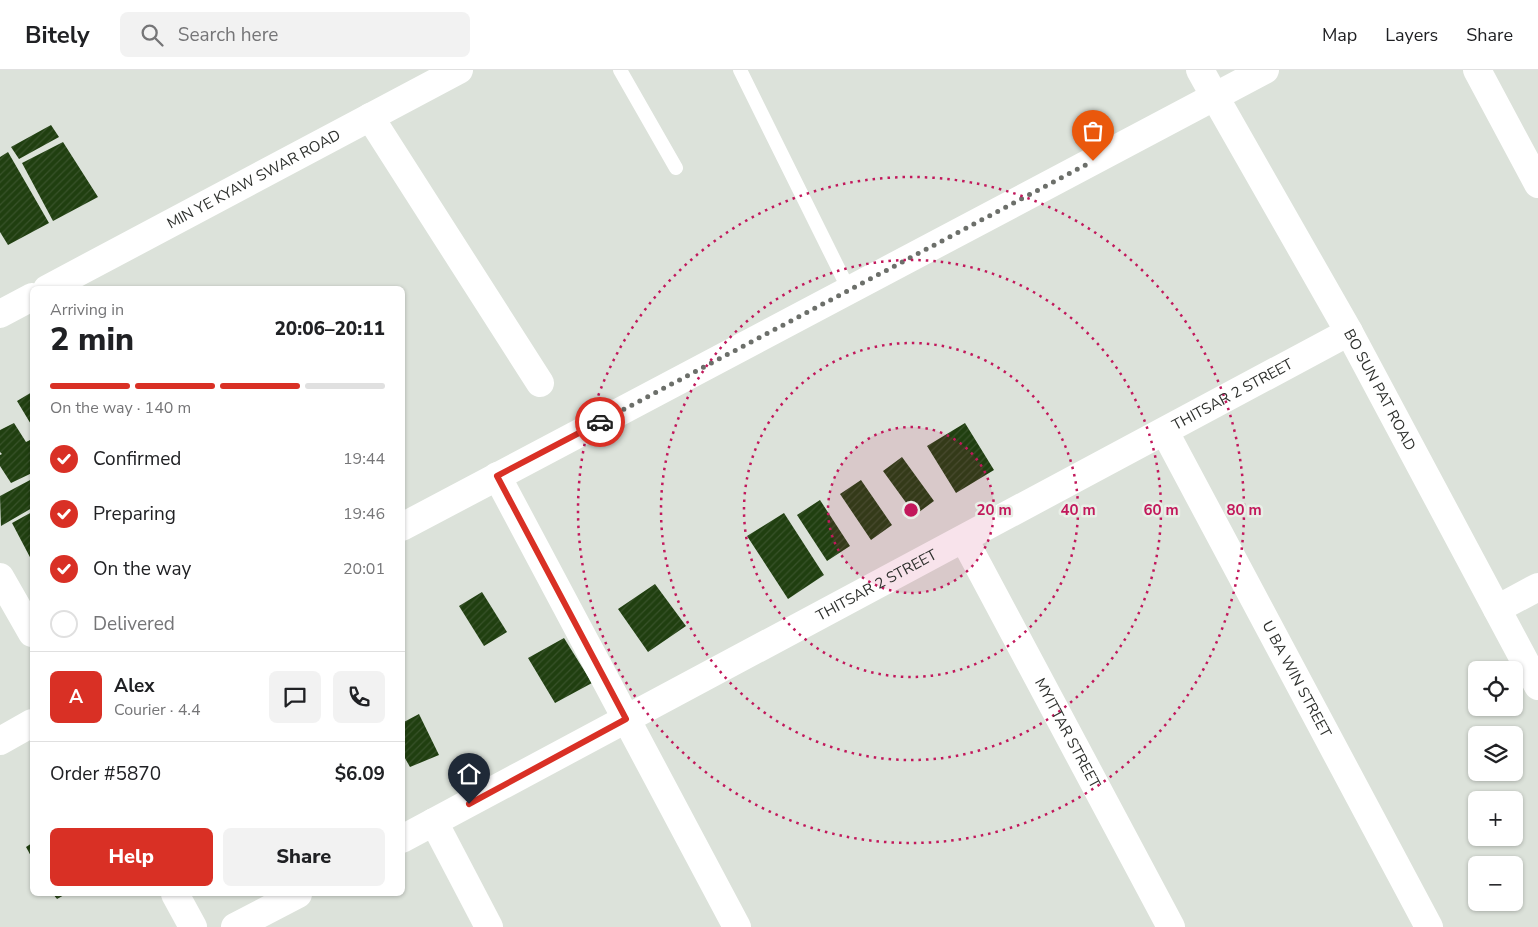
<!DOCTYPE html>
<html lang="en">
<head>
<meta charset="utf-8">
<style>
	body { margin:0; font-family:"Nunito Sans",sans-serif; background:#f2f2f2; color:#202124; height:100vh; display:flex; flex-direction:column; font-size:19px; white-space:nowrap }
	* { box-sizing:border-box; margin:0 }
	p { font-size:16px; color:#757577 }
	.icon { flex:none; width:28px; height:28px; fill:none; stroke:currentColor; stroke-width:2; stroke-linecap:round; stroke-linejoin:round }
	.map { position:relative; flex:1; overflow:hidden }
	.details { position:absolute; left:30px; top:216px; width:375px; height:610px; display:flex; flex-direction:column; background:#fff; border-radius:8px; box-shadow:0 1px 4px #0004 }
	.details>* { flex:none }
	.buttons { position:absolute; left:1468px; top:591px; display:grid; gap:10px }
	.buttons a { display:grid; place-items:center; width:55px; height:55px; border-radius:8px; background:#fff; box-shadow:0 1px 4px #0004; font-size:25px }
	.pin { position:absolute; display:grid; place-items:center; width:42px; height:42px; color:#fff; margin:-51px -21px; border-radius:50% 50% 50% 0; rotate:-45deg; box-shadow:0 0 5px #0007 }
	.pin .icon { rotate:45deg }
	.courier { position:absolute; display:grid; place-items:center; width:50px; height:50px; margin:-25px; border:4px solid #d93025; border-radius:50%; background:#fff; color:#222; box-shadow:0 1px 6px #0007 }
	.overview em { font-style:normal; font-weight:800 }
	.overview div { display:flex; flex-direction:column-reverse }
	.overview { display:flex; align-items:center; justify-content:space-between; height:85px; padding:0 20px }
	h1 { font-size:32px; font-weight:800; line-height:38px }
	.bar { display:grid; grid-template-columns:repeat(4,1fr); gap:8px 5px; align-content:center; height:60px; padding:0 20px }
	.bar i { height:6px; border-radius:4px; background:#e0e0e0 }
	.bar .on { background:#d93025 }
	.bar p { grid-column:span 4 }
	.line { display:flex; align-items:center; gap:12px; padding:0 20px; border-top:1px solid #e0e0e0 }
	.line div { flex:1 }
	.round { display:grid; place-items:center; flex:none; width:52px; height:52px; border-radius:8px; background:#f2f2f2 }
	ol { padding:0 20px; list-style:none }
	li { display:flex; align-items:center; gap:15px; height:55px }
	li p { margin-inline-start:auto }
	li .icon { padding:5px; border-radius:50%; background:#d93025; color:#fff; stroke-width:4 }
	li:last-child { color:#757577 }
	li i { width:28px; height:28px; border:2px solid #e0e0e0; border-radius:50% }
	.action { display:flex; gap:10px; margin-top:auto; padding:10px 20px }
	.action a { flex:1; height:58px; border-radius:8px; background:#d93025; color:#fff; font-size:20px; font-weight:800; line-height:58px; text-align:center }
	.action a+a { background:#f2f2f2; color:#202124 }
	header { display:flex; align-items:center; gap:30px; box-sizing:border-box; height:70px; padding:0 25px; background:#fff; border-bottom:1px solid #e0e0e0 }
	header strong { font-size:24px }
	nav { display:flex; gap:28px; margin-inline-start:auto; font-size:18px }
	.search { width:350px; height:45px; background:#f2f2f2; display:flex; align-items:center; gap:12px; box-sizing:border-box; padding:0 18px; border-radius:8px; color:#757577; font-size:19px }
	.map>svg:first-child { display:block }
</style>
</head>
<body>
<header>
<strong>Bitely</strong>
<div class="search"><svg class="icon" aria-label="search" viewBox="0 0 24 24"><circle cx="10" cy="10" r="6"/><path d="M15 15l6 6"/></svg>Search here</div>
<nav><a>Map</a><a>Layers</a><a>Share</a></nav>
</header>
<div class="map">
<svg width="1538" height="857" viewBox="0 0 1538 857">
	<defs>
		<pattern id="building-hatch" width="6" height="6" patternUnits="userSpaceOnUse" patternTransform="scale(1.25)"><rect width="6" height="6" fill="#203f10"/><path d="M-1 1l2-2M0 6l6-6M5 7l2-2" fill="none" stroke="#38522a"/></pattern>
	</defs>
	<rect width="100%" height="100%" fill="#dce2da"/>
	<path fill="url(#building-hatch)" d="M 51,55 L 59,67 L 19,89 L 11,77 Z
		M 63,72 L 98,127 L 53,151 L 22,93 Z
		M 8,82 L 49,153 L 8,175 L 0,162 L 0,87 Z
		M 32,322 L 32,356 L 17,331 Z
		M 14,353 L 26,372 L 32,369 L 32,403 L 11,413 L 0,396 L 0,385 L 2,384 L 0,382 L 0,360 Z
		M 965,353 L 994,400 L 956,423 L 927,376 Z
		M 902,387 L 934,431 L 915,445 L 883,401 Z
		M 32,409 L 32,438 L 1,456 L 0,426 Z
		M 861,410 L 892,455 L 871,470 L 840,424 Z
		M 820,430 L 850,476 L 827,491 L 797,445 Z
		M 32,442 L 32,491 L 12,453 Z
		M 784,443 L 824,505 L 788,529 L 747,466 Z
		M 655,514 L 686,556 L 648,582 L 618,539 Z
		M 482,522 L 507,562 L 484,576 L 459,536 Z
		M 564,568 L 592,613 L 555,633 L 528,588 Z
		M 419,644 L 439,685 L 410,697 L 402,683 L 402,653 Z
		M 32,773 L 32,788 L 26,777 Z
		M 53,824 L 66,824 L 57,829 Z"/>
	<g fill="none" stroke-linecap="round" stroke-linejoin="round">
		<path stroke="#fff" stroke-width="14" d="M 620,0 L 676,98
			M 740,0 L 849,220"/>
		<g stroke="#fff" stroke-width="28">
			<path d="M 1200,0 L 1215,27"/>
			<path d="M 1477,0 L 1538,114"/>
			<path d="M 370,47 L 540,313"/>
			<path id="s1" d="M 1165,362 L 1429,857"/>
			<path d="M 497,406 L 737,857"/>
			<path id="s2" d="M 964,469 L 1171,857"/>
			<path d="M 1497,539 L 1538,517"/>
			<path d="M 434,752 L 489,857"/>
			<path id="s3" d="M 402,769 L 1349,262"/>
			<path d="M 235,857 L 298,824"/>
		</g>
		<g stroke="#fff" stroke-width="28">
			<path id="s4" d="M 1215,27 L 1349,262 L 1538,616"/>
			<path id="s5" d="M 47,219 L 459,0"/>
			<path d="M 0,244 L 32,227"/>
			<path d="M 402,457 L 1265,0"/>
			<path d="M 0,507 L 32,563"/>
			<path d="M 0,671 L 32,653"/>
			<path d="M 175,824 L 193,857"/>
		</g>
	</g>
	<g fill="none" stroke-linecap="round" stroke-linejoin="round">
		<path stroke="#6c6f6a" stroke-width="5" stroke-dasharray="0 9" d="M 600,352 L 1093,91"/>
		<path stroke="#d93025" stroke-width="6" d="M 469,734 L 626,649 L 497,406 L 600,352"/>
	</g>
	<circle cx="911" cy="440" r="83" fill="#c2185b" fill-opacity=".12"/>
	<g fill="none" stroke="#c2185b" stroke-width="2.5" stroke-dasharray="2.5 5">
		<circle cx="911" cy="440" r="83"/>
		<circle cx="911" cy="440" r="167"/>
		<circle cx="911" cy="440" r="250"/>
		<circle cx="911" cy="440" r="333"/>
	</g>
	<g text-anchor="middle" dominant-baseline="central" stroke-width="5" stroke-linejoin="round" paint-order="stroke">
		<g font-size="15" fill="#2f312e" stroke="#e9efe7">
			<text stroke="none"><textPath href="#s5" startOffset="234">MIN YE KYAW SWAR ROAD</textPath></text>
			<text stroke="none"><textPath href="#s4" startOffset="336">BO SUN PAT ROAD</textPath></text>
			<text stroke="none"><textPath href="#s3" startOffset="942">THITSAR 2 STREET</textPath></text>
			<text stroke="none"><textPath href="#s3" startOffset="538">THITSAR 2 STREET</textPath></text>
			<text stroke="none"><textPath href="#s1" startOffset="280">U BA WIN STREET</textPath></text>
			<text stroke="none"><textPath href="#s2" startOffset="220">MYITTAR STREET</textPath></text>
		</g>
	</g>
	<circle cx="911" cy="440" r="8" fill="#c2185b" stroke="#e9efe7" stroke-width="2.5"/>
	<g font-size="15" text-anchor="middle" font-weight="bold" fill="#c2185b" stroke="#e9efe7" stroke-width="5" stroke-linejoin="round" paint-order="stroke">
		<text x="994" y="445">20 m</text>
		<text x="1078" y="445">40 m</text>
		<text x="1161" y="445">60 m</text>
		<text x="1244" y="445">80 m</text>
	</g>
</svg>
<div class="buttons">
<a><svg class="icon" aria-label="locate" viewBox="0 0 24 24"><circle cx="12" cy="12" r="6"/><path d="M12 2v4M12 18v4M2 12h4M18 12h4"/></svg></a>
<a><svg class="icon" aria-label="layers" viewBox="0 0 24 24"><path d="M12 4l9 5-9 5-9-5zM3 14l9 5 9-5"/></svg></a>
<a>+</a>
<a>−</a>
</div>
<div class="pin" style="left:1093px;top:91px;background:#ea580c"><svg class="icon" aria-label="bag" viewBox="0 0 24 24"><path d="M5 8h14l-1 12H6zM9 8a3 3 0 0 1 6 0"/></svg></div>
<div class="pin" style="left:469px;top:734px;background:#1f2937"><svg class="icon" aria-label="home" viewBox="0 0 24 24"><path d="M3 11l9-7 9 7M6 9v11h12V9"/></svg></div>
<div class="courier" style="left:600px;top:352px"><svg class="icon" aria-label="car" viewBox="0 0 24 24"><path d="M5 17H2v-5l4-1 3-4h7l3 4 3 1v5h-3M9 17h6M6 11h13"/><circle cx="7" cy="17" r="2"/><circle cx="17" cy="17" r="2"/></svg></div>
<section class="details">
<div class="overview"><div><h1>2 min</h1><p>Arriving in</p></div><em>20:06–20:11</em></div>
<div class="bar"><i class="on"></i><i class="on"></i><i class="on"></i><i></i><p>On the way · 140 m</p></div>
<ol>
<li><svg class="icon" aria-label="check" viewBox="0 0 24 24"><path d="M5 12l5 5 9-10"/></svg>Confirmed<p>19:44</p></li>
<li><svg class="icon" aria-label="check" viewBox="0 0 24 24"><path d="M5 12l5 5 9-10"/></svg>Preparing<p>19:46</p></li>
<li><svg class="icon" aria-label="check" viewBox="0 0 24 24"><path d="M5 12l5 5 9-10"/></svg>On the way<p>20:01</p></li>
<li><i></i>Delivered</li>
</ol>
<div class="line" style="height:90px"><b class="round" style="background:#d93025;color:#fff">A</b><div><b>Alex</b><p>Courier · 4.4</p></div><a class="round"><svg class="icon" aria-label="chat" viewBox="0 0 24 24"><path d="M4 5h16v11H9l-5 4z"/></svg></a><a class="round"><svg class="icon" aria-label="phone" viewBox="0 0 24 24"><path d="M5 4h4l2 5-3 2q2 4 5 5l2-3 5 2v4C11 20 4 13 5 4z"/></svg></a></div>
<div class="line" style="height:65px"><div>Order #5870</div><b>$6.09</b></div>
<div class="action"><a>Help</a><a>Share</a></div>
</section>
</div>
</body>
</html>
